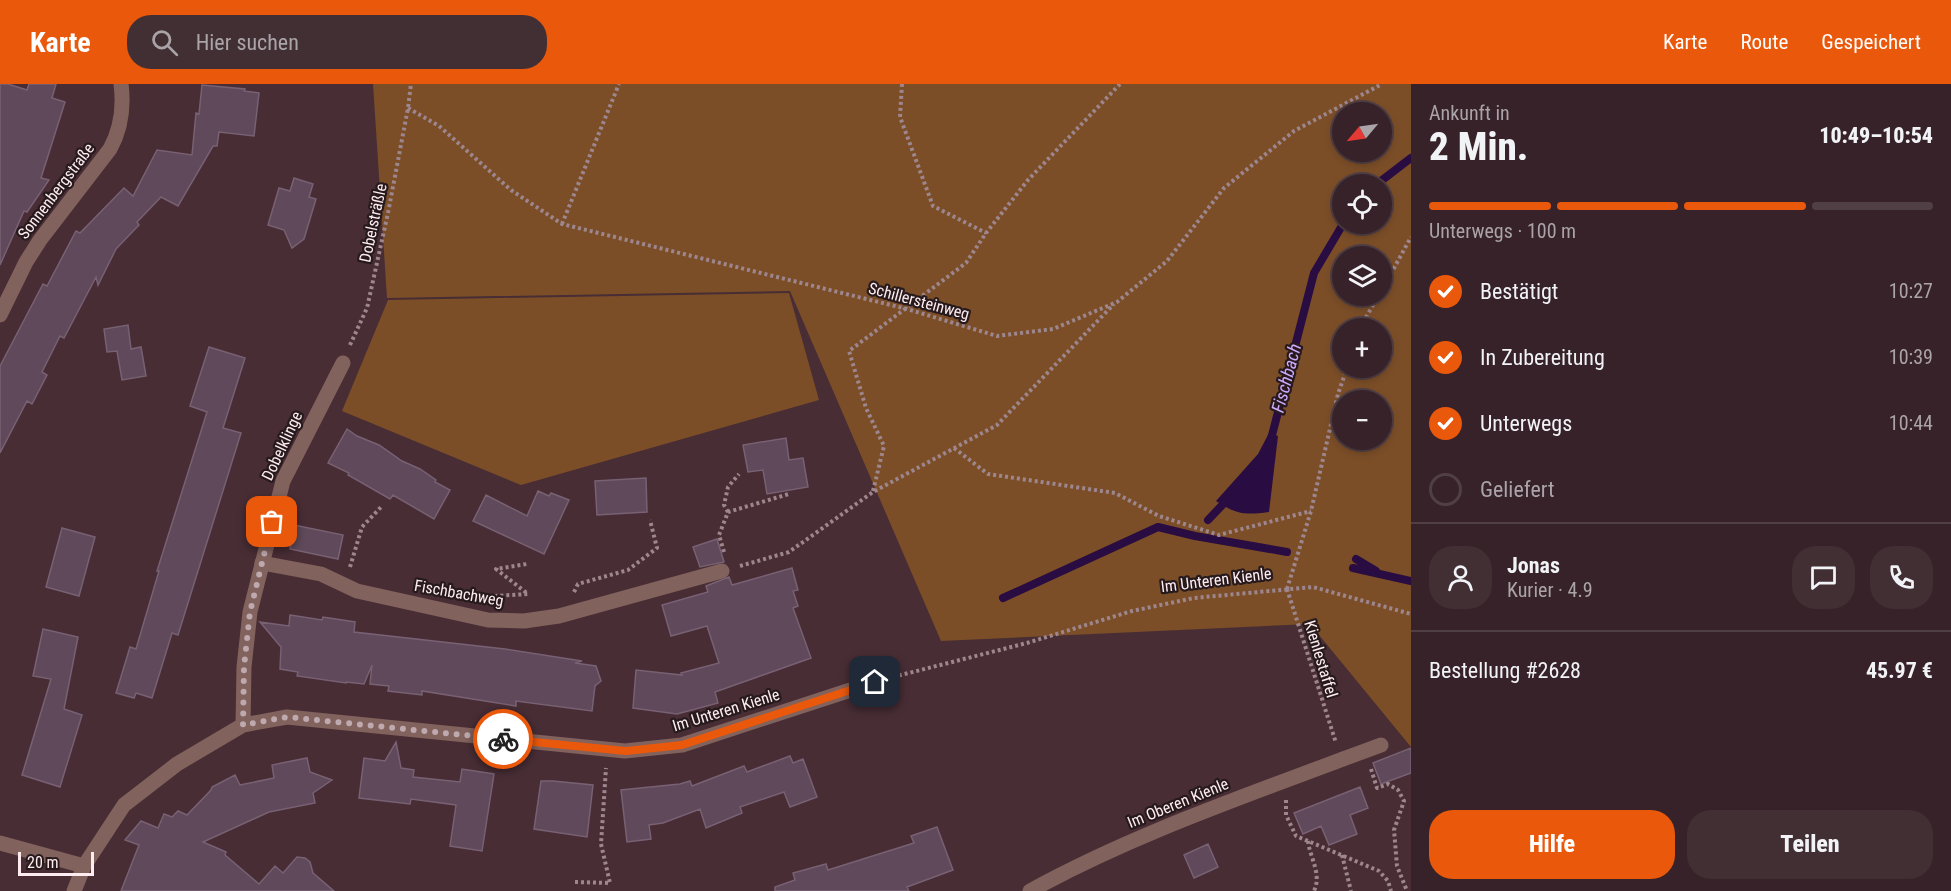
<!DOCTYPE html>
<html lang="de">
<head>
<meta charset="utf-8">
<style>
	body { margin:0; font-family:"Roboto Condensed",sans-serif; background:#412f34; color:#f1f3f6; height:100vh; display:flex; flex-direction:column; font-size:22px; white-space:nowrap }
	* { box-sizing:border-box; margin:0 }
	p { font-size:20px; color:#aaa4a8 }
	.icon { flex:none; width:33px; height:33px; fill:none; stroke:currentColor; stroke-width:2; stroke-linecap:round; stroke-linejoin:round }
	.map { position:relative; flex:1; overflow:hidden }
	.sheet { display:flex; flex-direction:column; background:#362228; width:540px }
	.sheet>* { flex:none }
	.needle { width:39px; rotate:241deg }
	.fabs { position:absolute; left:1332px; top:18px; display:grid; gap:12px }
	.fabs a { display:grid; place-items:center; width:60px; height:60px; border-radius:50%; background:#362228; box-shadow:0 3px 9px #0003,0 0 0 2px #503f45; font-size:30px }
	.scale { position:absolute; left:18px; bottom:15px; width:76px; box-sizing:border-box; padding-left:6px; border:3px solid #feecf0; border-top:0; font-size:16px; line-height:21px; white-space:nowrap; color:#feecf0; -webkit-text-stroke:4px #261a1d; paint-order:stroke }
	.pin { position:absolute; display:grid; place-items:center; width:51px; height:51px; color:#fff; margin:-26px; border-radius:12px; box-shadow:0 3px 9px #0006 }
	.courier { position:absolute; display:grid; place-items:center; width:60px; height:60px; margin:-30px; border:4px solid #ea580c; border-radius:50%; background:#fff; color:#222; box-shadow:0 2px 8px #0007 }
	.headline em { font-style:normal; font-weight:800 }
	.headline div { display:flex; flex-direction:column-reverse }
	.headline { display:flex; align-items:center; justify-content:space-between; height:102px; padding:0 18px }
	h1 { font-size:39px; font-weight:800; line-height:45px }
	.bar { display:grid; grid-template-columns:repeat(4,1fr); gap:9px 6px; align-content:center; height:72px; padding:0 18px }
	.bar i { height:8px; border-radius:4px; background:#503f45 }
	.bar .on { background:#ea580c }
	.bar p { grid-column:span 4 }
	.line { display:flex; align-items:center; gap:15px; padding:0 18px; border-top:2px solid #503f45 }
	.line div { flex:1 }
	.round { display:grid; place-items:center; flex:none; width:63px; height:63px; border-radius:24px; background:#412f34 }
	ol { padding:0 18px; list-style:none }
	li { display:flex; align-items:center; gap:18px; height:66px }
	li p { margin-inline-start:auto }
	li .icon { padding:6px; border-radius:50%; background:#ea580c; color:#fff; stroke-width:4 }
	li:last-child { color:#aaa4a8 }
	li i { width:33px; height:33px; border:3px solid #503f45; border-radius:50% }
	.cta { display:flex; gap:12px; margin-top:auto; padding:12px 18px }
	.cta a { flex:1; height:69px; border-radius:24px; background:#ea580c; color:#fff; font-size:24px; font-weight:800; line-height:69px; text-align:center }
	.cta a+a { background:#412f34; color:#f1f3f6 }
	header { display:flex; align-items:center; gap:36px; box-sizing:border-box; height:84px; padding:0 30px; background:#ea580c; color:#fff }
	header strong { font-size:28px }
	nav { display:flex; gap:33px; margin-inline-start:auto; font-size:21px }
	.search { width:420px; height:54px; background:#412f34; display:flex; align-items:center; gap:15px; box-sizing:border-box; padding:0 21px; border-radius:24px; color:#aaa4a8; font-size:22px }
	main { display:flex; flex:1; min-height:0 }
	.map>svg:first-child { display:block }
</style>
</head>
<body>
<header>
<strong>Karte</strong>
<div class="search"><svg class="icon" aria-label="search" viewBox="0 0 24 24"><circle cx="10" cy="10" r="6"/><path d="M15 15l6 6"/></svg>Hier suchen</div>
<nav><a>Karte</a><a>Route</a><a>Gespeichert</a></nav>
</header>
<main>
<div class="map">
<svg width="1411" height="807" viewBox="0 0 1411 807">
	<rect width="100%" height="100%" fill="#482d35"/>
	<path fill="#7b4e28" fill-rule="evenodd" d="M 373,0 L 1411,0 L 1411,663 L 1310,540 L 941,557 L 790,207 L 387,214 ZM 1342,28 L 1382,28 L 1382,68 L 1342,68 ZM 1342,100 L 1382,100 L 1382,140 L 1342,140 ZM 1342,172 L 1382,172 L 1382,212 L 1342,212 ZM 1342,244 L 1382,244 L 1382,284 L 1342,284 ZM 1342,316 L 1382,316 L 1382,356 L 1342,356 Z
		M 789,209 L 819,316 L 521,401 L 342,327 L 388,216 Z"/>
	<path fill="#290c41" d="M 1269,349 L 1278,352 L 1269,428 C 1245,431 1237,431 1216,417 L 1258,370 Z"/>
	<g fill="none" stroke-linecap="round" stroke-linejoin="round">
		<path stroke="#290c41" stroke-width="8" d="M 1377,100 L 1411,74
			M 1270,359 L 1314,189 L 1343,140
			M 1208,436 L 1229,414
			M 1356,475 L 1376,487
			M 1353,484 L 1411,497
			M 1003,514 L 1158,443 L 1195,452 L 1287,468"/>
	</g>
	<path fill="#5f495a" stroke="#786173" stroke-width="1.5" d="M 0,0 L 8,0 L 27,6 L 29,0 L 56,0 L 52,14 L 65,18 L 41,94 L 49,96 L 27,128 L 24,127 L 0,181 Z
		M 202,1 L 245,5 L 244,7 L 259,9 L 254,52 L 219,48 L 217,62 L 213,62 L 178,122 L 161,113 L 137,138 L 139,141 L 116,165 L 98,201 L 96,193 L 64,254 L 60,252 L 42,288 L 47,291 L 32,320 L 27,317 L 0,369 L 0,282 L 43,200 L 47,202 L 76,147 L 80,149 L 124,104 L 133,112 L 157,66 L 192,71 L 196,29 L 199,30 Z
		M 294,94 L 313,100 L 309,113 L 316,115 L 304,155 L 292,164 L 284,146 L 268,141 L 279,104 L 290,107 Z
		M 128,241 L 131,265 L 141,263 L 146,292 L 122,296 L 117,267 L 107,268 L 104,245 Z
		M 209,263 L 245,274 L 223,344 L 241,349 L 178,551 L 172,549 L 152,614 L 136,609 L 134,614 L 116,609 L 130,563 L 136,565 L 159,487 L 157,487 L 207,328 L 190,322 Z
		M 347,345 L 357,352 L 379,361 L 402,377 L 420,385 L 436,396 L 435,398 L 450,406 L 434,435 L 393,411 L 390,415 L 348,391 L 349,389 L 328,379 Z
		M 786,354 L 789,376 L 803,374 L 808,403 L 767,410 L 763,386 L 748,388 L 743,361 Z
		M 646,394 L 647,428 L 597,431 L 595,397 Z
		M 538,407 L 549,412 L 551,409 L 569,416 L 544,470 L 473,437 L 486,411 L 527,432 Z
		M 294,441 L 343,451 L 338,475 L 290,465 Z
		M 62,444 L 95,453 L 79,512 L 46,503 Z
		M 717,455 L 724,478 L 700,483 L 693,463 Z
		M 792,484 L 798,506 L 793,507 L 798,522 L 793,524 L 811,574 L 715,608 L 718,619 L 677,630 L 633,624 L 636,586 L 682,591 L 681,589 L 719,579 L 707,542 L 671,552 L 662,521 L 708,508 L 706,502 L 729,493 L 732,501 Z
		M 290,531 L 322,536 L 323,533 L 355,538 L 354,548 L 505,565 L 582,577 L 575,579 L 596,582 L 601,597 L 595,602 L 592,627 L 516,617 L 516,622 L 422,607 L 422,611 L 388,607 L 389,602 L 370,600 L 372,581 L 364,600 L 346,598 L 346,599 L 297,592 L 298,588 L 280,585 L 281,563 L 260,538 L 289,542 Z
		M 43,545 L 78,553 L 64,625 L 82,631 L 60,703 L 22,691 L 51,595 L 33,592 Z
		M 396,658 L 401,684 L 414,686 L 413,693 L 460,698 L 462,685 L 494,690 L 482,767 L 450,762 L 456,721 L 411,715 L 410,720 L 359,714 L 364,674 L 385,677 Z
		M 1411,664 L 1411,689 L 1381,700 L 1373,679 Z
		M 790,672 L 793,679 L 803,675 L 817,713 L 790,723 L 784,708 L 740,723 L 742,729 L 706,744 L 700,725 L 663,739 L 649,741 L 651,755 L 627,758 L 621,706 L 680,700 L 690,697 L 692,702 L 744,682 L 747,688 Z
		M 307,674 L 310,688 L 332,696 L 313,709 L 315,719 L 269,728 L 203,758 L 226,768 L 225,771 L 259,800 L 275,782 L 283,789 L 297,773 L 305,774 L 310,778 L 313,789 L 334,807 L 121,807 L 139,761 L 125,756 L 141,737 L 158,744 L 164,730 L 172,733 L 178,727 L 187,731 L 211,706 L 212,703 L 235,691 L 240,701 L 274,694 L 272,681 Z
		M 541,697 L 553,697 L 593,701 L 587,753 L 534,745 Z
		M 1360,703 L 1368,724 L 1350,731 L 1357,750 L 1329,761 L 1321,742 L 1303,750 L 1294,729 Z
		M 937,743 L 953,786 L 907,803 L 909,807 L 775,807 L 775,803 L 795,796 L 793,789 L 826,780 L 828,786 L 914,759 L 911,752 Z
		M 1208,760 L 1218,783 L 1194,794 L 1184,771 Z"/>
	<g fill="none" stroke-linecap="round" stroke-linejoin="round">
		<path stroke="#9d868d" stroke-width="4" stroke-dasharray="3 3" stroke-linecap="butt" d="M 902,0 L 900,33 L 933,122 L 986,149
			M 408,24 L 439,42 L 511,106 L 562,140 L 907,225 L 997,252 L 1053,245 L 1117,218 L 1167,177 L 1224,104 L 1294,47 L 1382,0
			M 562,140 L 619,0
			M 1382,206 L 1411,153
			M 1360,244 L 1378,212
			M 350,261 L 367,224 L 388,129 L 408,24 L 411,0
			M 954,364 L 988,390 L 1115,409 L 1159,432 L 1219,451 L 1311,427
			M 873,407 L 884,362 L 866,324 L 849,267 L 966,179 L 986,149 L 1028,96 L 1120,0
			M 728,428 L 724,421 L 728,403 L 739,390
			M 724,468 L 719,451 L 728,428 L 789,410
			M 740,482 L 789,468 L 873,408 L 997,341 L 1114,220
			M 350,483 L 362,443 L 382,422
			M 1287,505 L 1311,427 L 1338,310 L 1347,284
			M 1287,505 L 1336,659
			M 574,508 L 578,500 L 628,486 L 657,464 L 650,436
			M 498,516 L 494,512 L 528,510 L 496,485 L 527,480
			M 893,593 L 1027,559 L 1132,527 L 1194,514 L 1313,503 L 1411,530
			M 1371,685 L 1377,704 L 1388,700 L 1398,706 L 1404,717 L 1394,746 L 1397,782 L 1407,807
			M 1286,716 L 1286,731 L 1296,752 L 1379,787 L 1388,797 L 1391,807
			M 1308,757 C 1310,774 1322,790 1314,807
			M 1342,771 L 1351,807
			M 575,798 L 610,799 L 601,760 L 606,684"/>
		<path stroke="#82625c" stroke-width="15" d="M 262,479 L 321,490 L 357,507 L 488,536 L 524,537 L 559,532 L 722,487
			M 1343,675 L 1381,661
			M 0,759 L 84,782"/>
		<path stroke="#82625c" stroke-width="15" d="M 243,641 L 244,583 L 250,528 L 283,397 L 343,279
			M 74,807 L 84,782 L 124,721 L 177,680 L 243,641 L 287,633 L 625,667 L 682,661 L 875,598
			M 1030,807 C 1130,752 1237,715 1343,675"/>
		<path stroke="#82625c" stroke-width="15" d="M 0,231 L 26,178 L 40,156 L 110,65 C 121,45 124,23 121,0"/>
	</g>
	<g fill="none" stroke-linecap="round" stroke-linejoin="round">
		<path stroke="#bea9af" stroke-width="6" stroke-dasharray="0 10.8" d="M 272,438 L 250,528 L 244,583 L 243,641 L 287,633 L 503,655"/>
		<path stroke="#ea580c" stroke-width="8" d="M 503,655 L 626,667 L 682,661 L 875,598"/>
	</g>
	<g text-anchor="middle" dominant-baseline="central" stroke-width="4.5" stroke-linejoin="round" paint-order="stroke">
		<g font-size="16" fill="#feecf0" stroke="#261a1d">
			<text transform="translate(56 107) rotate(-53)">Sonnenbergstraße</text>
			<text transform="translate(373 139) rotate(-78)">Dobelsträßle</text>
			<text transform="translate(919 217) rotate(15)">Schillersteinweg</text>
			<text transform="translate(282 362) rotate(-65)">Dobelklinge</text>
			<text transform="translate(1216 496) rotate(-7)">Im Unteren Kienle</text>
			<text transform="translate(459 509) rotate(10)">Fischbachweg</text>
			<text transform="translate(1321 575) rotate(73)">Kienlestaffel</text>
			<text transform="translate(726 626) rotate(-17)">Im Unteren Kienle</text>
			<text transform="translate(1178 719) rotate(-22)">Im Oberen Kienle</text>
		</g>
		<g font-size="18" font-style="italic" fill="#d1a9ff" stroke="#261a1d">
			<text transform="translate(1286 294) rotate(-75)">Fischbach</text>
		</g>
	</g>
</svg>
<div class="fabs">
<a><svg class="needle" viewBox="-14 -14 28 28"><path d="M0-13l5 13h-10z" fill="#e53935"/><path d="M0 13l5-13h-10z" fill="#aaa4a8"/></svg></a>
<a><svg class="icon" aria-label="locate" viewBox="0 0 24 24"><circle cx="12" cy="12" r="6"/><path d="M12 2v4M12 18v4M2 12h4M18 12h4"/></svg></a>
<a><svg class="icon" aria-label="layers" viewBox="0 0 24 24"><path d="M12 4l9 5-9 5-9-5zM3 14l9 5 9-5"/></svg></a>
<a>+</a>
<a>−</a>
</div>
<div class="scale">20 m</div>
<div class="pin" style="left:272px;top:438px;background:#ea580c"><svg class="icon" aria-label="bag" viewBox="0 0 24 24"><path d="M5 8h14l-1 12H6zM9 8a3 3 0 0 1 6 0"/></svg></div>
<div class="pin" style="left:875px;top:598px;background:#1f2937"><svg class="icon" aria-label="home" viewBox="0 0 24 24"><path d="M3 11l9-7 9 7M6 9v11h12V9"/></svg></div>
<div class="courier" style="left:503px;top:655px"><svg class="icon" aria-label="bike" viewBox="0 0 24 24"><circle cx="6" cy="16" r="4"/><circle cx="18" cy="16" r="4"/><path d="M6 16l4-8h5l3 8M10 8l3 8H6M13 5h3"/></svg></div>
</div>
<section class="sheet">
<div class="headline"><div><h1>2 Min.</h1><p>Ankunft in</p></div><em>10:49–10:54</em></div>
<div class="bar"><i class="on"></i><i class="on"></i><i class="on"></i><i></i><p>Unterwegs · 100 m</p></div>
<ol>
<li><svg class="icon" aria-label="check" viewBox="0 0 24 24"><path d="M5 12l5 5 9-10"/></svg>Bestätigt<p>10:27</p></li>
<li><svg class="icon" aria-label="check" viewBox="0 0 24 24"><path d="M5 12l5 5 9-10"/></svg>In Zubereitung<p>10:39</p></li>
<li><svg class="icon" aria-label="check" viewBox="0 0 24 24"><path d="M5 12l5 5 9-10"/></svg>Unterwegs<p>10:44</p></li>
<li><i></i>Geliefert</li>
</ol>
<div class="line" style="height:108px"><a class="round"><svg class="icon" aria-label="person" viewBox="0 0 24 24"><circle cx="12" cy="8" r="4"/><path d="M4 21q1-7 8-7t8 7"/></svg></a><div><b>Jonas</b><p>Kurier · 4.9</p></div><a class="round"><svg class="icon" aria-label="chat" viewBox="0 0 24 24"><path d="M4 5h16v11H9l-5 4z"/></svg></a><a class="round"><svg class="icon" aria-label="phone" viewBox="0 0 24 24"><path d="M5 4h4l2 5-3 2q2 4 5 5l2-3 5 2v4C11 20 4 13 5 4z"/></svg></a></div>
<div class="line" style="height:78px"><div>Bestellung #2628</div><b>45.97 €</b></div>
<div class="cta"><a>Hilfe</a><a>Teilen</a></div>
</section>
</main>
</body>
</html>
